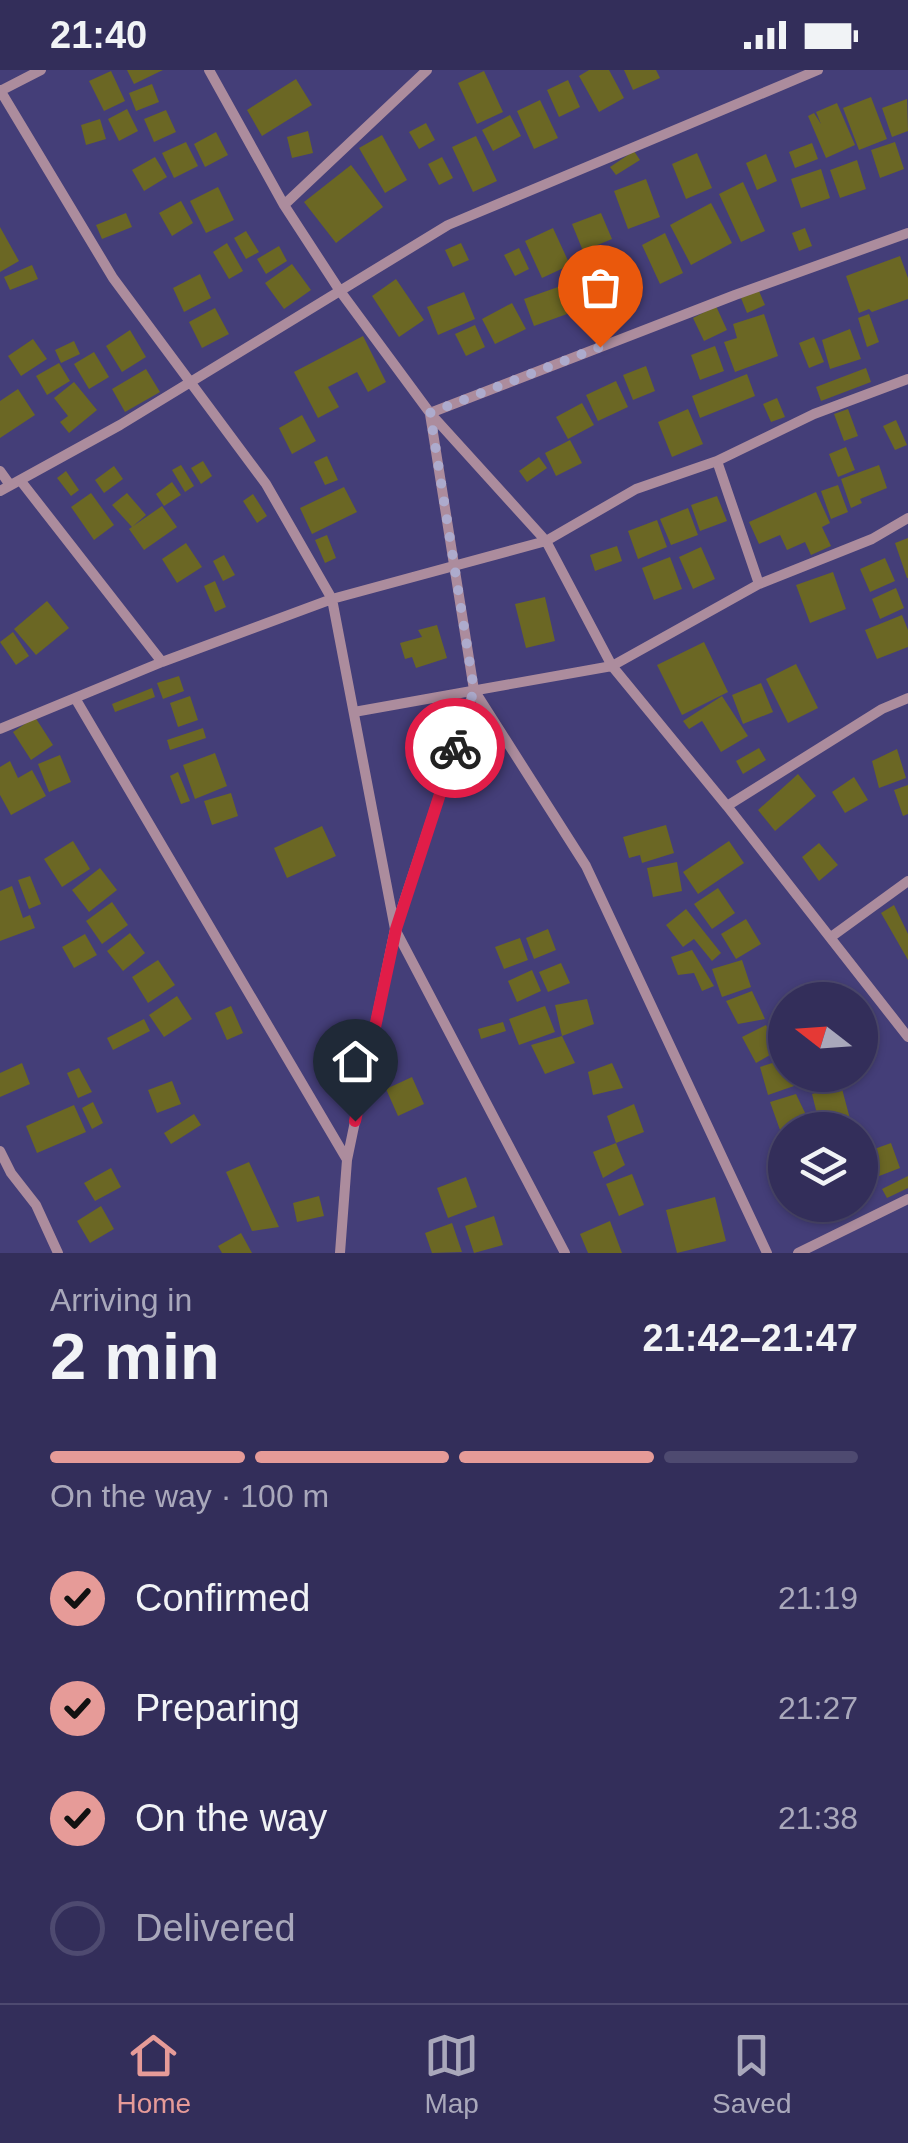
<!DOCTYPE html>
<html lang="en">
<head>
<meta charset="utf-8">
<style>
	body { margin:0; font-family:Arial,sans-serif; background:#3e3a63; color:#f1f3f6; height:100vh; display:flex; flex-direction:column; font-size:38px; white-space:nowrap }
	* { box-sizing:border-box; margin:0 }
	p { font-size:32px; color:#a9a8bb }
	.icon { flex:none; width:55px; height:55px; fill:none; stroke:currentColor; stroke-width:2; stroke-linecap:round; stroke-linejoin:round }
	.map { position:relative; height:1183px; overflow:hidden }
	.drawer { display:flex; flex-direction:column; background:#332e5a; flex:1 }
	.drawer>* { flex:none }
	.needle { width:65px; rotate:287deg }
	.tools { position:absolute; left:768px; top:912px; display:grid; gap:20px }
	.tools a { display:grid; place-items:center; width:110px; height:110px; border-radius:50%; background:#332e5a; box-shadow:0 2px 8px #0004,0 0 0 2px #4e4a70; font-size:50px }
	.pin { position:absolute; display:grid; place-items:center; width:85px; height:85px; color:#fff; margin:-102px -42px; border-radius:50% 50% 50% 0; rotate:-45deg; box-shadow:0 0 10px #0007 }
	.pin .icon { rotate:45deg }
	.courier { position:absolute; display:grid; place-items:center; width:100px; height:100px; margin:-50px; border:8px solid #e11d48; border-radius:50%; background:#fff; color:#222; box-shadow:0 2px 12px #0007 }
	.head em { font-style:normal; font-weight:700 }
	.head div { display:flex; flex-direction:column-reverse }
	.head { display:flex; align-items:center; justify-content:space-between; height:170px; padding:0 50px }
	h1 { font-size:65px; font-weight:700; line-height:75px }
	.bar { display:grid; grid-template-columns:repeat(4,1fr); gap:15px 10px; align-content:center; height:120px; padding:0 50px }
	.bar i { height:12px; border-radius:8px; background:#4e4a70 }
	.bar .on { background:#e69b98 }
	.bar p { grid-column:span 4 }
	ol { padding:0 50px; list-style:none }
	li { display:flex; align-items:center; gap:30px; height:110px }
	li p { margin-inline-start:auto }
	li .icon { padding:10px; border-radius:50%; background:#e69b98; color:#111; stroke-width:4 }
	li:last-child { color:#a9a8bb }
	li i { width:55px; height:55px; border:5px solid #4e4a70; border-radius:50% }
	.status { display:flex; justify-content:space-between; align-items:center; height:70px; padding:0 50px; background:#332e5a; direction:ltr }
	.status svg { height:28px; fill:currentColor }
	.dock { display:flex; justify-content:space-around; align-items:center; height:140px; border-top:2px solid #4e4a70; background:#332e5a; font-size:28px; color:#a9a8bb }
	.dock a { display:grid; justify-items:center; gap:5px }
	.dock .on { color:#e69b98 }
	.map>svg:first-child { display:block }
</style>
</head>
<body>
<div class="status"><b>21:40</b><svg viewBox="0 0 49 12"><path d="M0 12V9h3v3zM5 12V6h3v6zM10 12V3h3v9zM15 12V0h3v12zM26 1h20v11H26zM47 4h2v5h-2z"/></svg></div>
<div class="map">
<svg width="908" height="1183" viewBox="0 0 908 1183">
	<rect width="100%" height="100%" fill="#443e78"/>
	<path fill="#6b6724" d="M 127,0 L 163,0 L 134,14 Z
		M 589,0 L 609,0 L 624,28 L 599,42 L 579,6 Z
		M 624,0 L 656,0 L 660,8 L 633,20 Z
		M 111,1 L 125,31 L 104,41 L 89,11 Z
		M 484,1 L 503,42 L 477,54 L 458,13 Z
		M 296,9 L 312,35 L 262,66 L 247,40 Z
		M 568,10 L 580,37 L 559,47 L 547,20 Z
		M 152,14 L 159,32 L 136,41 L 129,23 Z
		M 871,27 L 887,69 L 859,80 L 843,38 Z
		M 907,29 L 908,61 L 892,67 L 882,38 Z
		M 540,30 L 558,68 L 534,79 L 517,41 Z
		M 837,33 L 855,75 L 826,88 L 808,46 L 814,43 L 821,54 L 816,42 Z
		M 127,39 L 138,61 L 119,71 L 108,49 Z
		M 166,40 L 176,62 L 154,72 L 144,49 Z
		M 510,45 L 521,66 L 493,81 L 482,60 Z
		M 100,49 L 106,69 L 86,75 L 81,55 Z
		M 426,53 L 435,70 L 419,79 L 409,62 Z
		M 308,61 L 313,83 L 292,88 L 287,67 Z
		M 216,62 L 228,85 L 205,97 L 194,74 Z
		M 382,65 L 407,110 L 385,123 L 359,78 Z
		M 476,66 L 497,111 L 473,122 L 452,77 Z
		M 186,72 L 198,96 L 174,108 L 162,83 Z
		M 895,72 L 904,99 L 880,108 L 871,80 Z
		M 812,73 L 818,89 L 795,98 L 789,82 Z
		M 634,81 L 640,90 L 616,105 L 610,97 Z
		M 697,83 L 712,118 L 686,129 L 672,94 Z
		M 766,84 L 777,111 L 757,120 L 746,93 Z
		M 155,87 L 167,107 L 144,121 L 132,100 Z
		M 442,87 L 453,108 L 439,115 L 428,94 Z
		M 857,90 L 866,119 L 840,128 L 830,100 Z
		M 351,95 L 383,137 L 336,173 L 304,132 Z
		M 821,99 L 830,128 L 801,138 L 791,109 Z
		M 646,109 L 660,147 L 628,159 L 614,121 Z
		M 743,112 L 765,161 L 741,172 L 719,124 Z
		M 218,117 L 234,150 L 206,163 L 190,131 Z
		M 181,131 L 193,153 L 172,166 L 159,143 Z
		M 711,133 L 732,173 L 691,195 L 670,155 Z
		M 126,143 L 132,157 L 102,169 L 96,155 Z
		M 601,143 L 612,169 L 583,181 L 572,154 Z
		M 0,157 L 19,191 L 0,202 Z
		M 553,158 L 570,195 L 542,208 L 525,171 Z
		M 805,158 L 812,176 L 799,181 L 792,163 Z
		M 246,161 L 259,182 L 246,189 L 234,168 Z
		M 665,163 L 683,203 L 660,214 L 642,175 Z
		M 227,173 L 243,201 L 229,209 L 213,182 Z
		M 461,173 L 469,190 L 453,197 L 445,180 Z
		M 279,176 L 287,191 L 266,204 L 257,189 Z
		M 519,178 L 529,199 L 515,206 L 504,185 Z
		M 900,186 L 908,208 L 908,229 L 872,242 L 869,239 L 859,243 L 846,206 Z
		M 606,189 L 617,215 L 591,227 L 580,201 Z
		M 292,194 L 311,220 L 284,239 L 265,213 Z
		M 32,195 L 38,209 L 10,220 L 4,207 Z
		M 200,204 L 211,228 L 184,242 L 173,218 Z
		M 396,209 L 424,250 L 399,267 L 372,226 Z
		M 558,217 L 567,244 L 534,256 L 524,229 Z
		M 759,221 L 765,235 L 747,243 L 741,228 Z
		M 464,222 L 475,249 L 438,265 L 427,237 Z
		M 512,233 L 526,259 L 495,274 L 482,249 Z
		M 716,236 L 727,260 L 704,271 L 693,248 Z
		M 215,238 L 229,264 L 202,278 L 189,252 Z
		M 764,244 L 778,286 L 735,302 L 724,272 L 737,268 L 733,254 Z
		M 869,244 L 879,272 L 867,277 L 858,248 Z
		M 475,255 L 485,277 L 466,286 L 455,264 Z
		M 850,259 L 861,289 L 830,299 L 822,270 Z
		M 130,260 L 146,287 L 122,302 L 106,276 Z
		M 363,266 L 386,312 L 368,322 L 357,302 L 328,317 L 339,337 L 318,348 L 294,302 Z
		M 814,267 L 824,292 L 809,298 L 799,273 Z
		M 33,269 L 47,289 L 21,306 L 8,286 Z
		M 74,271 L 80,284 L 61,293 L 55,280 Z
		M 715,276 L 724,301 L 700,310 L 691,285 Z
		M 94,282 L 109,307 L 89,319 L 74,294 Z
		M 59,293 L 70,311 L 47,325 L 36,306 Z
		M 646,296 L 655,321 L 633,330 L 623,305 Z
		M 866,298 L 871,312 L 821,331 L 816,317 Z
		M 146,299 L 160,322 L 125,342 L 112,319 Z
		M 747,304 L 755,326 L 700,348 L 692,326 Z
		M 616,311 L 628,337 L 598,351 L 586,325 Z
		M 74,312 L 97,340 L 69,363 L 60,352 L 68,346 L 54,328 Z
		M 18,319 L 35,345 L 0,368 L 0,331 Z
		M 777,328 L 785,347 L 771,352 L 763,334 Z
		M 582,333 L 594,355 L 568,369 L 556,347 Z
		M 688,339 L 703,374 L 672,387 L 658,352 Z
		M 848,339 L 858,366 L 844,371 L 834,344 Z
		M 302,345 L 316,371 L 292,384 L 279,358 Z
		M 896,350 L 907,375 L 895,380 L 883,356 Z
		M 570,370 L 582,393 L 556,406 L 545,383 Z
		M 846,377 L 855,400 L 838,407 L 829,384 Z
		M 327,386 L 338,410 L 325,415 L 314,392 Z
		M 539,387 L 547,398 L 527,412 L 519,401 Z
		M 203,391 L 212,406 L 201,414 L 191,398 Z
		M 181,395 L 194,416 L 185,422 L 172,400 Z
		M 879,395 L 887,418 L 860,429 L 862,433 L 851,438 L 841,409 Z
		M 114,396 L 123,409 L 104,423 L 95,410 Z
		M 66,401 L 79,420 L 71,426 L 57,408 Z
		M 172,412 L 181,425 L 164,436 L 156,424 Z
		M 838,415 L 848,442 L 831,449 L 821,421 Z
		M 344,417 L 357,442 L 312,464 L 300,438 Z
		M 816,422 L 830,453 L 822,457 L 831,476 L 811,485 L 805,472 L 787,480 L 780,465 L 759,474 L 749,452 Z
		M 91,423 L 114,455 L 94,470 L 71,437 Z
		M 127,423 L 146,445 L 132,457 L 112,435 Z
		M 253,424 L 267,446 L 257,453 L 243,431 Z
		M 717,426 L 727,451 L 700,461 L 691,435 Z
		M 162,436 L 177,457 L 144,480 L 129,459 Z
		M 688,438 L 698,465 L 671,475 L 660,449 Z
		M 657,450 L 667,477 L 638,489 L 628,461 Z
		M 327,465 L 336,488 L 325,493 L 315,470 Z
		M 908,468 L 908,508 L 907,508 L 895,473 Z
		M 186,473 L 202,497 L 177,513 L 162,489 Z
		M 617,476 L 622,491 L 595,501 L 590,485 Z
		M 701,477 L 715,509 L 693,519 L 679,487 Z
		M 224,485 L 235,505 L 223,511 L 213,491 Z
		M 670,487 L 682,519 L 654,530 L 642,498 Z
		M 885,488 L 895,511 L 870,522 L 860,499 Z
		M 833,502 L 846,539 L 810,553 L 796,515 Z
		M 215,511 L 226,537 L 215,542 L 204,516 Z
		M 896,518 L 904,538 L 880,549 L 872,529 Z
		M 545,527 L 555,571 L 526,578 L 515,534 Z
		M 47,531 L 69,558 L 36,585 L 14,559 Z
		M 902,545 L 908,560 L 908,577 L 877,589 L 865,560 Z
		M 437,555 L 447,588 L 416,598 L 412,587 L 405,589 L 400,573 L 422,567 L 418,560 Z
		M 13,562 L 29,586 L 16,595 L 0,572 Z
		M 704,572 L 728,622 L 682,645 L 657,595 Z
		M 796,594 L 818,638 L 788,653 L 766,609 Z
		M 179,606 L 184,621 L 163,629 L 157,613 Z
		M 761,613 L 773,642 L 743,654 L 732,625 Z
		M 152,618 L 155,627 L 115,642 L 112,634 Z
		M 190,626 L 198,650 L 178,657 L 170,633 Z
		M 722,626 L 748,666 L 721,682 L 702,651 L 689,659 L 683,651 Z
		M 35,647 L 53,675 L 31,690 L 13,662 Z
		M 203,658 L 206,668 L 170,680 L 167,670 Z
		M 759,678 L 766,690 L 743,704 L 736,691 Z
		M 897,679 L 906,708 L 879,718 L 872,691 Z
		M 215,683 L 227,716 L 195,729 L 183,695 Z
		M 60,685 L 71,712 L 49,722 L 38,694 Z
		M 10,691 L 18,708 L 32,700 L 46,726 L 11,745 L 0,725 L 0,697 Z
		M 178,702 L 190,731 L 181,734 L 170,706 Z
		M 798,704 L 816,726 L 775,761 L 758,740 Z
		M 854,707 L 868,730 L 845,743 L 832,722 Z
		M 908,715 L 908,744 L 903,746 L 894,720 Z
		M 231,723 L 238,746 L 212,755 L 204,731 Z
		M 666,755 L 674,783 L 642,793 L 640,785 L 629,788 L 623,767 Z
		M 322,756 L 336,786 L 287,808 L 274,778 Z
		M 73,771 L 90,799 L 62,817 L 44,789 Z
		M 729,771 L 744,793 L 698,824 L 683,802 Z
		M 819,773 L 838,795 L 819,811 L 802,787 Z
		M 677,792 L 682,821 L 653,827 L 647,798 Z
		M 100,798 L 117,820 L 89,842 L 72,820 Z
		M 30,806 L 41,834 L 29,839 L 18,810 Z
		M 12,816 L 23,848 L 30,845 L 35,858 L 0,871 L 0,821 Z
		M 718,818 L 735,843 L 712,859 L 694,834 Z
		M 112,832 L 128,855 L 102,874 L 86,851 Z
		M 894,835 L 908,864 L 908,890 L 881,843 Z
		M 686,839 L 721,883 L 712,891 L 694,869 L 683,877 L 666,855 Z
		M 746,849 L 761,874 L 736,889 L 721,864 Z
		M 548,859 L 556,880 L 534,889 L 526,868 Z
		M 130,863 L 145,883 L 123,901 L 107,881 Z
		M 85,864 L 97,885 L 74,898 L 62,877 Z
		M 520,868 L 528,890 L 504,899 L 495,877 Z
		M 692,880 L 714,916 L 702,921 L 694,903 L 678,905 L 671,887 Z
		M 158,890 L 175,915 L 148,933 L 132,907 Z
		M 742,890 L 751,917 L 722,927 L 712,899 Z
		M 561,893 L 570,913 L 548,922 L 539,902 Z
		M 532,900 L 541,921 L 517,932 L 508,911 Z
		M 752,921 L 765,949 L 738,954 L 726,931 Z
		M 177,926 L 192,949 L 164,967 L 149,945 Z
		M 587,929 L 594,954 L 562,966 L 555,935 Z
		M 231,936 L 243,963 L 227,970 L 215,943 Z
		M 545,936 L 555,962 L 519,975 L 509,949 Z
		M 144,949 L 150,961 L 113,980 L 107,968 Z
		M 503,952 L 506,961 L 481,969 L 478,959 Z
		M 766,955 L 779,980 L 756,993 L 742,967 Z
		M 562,966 L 575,993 L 545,1004 L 531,975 Z
		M 785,989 L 785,1005 L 790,1005 L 794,1016 L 768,1025 L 760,997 Z
		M 22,993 L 30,1014 L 0,1027 L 0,1003 Z
		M 612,993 L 623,1018 L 593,1025 L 588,1002 Z
		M 79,998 L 92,1022 L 78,1028 L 67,1003 Z
		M 412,1007 L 424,1034 L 398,1046 L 386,1019 Z
		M 172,1011 L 181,1034 L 157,1043 L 148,1020 Z
		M 841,1015 L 853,1060 L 821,1060 L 812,1024 Z
		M 796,1024 L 808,1049 L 780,1060 L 770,1032 Z
		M 93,1032 L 103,1053 L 92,1059 L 82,1038 Z
		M 634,1034 L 644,1062 L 616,1073 L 625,1095 L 603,1108 L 593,1082 L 616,1073 L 607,1046 Z
		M 74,1035 L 86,1062 L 37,1083 L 26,1056 Z
		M 194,1044 L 201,1055 L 171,1074 L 164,1063 Z
		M 891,1073 L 900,1098 L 874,1108 L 866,1082 Z
		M 249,1092 L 279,1157 L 252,1161 L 226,1102 Z
		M 111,1098 L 121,1117 L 95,1131 L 84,1113 Z
		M 632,1104 L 644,1135 L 619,1146 L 606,1114 Z
		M 908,1106 L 908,1118 L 887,1128 L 882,1119 Z
		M 466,1107 L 477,1137 L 448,1148 L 437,1118 Z
		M 319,1126 L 324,1146 L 297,1152 L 293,1133 Z
		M 715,1127 L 726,1171 L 677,1183 L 666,1140 Z
		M 101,1136 L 114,1159 L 90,1173 L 77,1151 Z
		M 494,1146 L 503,1175 L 474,1183 L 465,1156 Z
		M 610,1151 L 622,1183 L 588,1183 L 580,1164 Z
		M 452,1153 L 462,1182 L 432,1183 L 425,1163 Z
		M 241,1163 L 252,1183 L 222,1183 L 218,1176 Z"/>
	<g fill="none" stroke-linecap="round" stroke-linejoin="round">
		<path stroke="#ac8c9d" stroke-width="10" d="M 209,0 L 284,135 L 340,221 L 430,343 L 546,471 L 612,596 L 727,736 L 908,967
			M 0,20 L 113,208 L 266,414 L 332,529 L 395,859 L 347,1090 L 340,1183
			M 0,21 L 41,0
			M 284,135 L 427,0
			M 430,343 L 735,225 L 908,163
			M 430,344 L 474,620 L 395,859 L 565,1183
			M 717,391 L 759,514
			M 0,401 L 10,415
			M 20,410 L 162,592
			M 0,421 L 120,355 L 448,155 L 818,0
			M 474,620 L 586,796 L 767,1183
			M 75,628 L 346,1088
			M 354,642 L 612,596 L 759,514 L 872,469 L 908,448
			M 0,659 L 162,592 L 332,529 L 546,471 L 636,419 L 717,391 L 814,344 L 908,309
			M 727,736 L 882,639 L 908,628
			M 831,867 L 908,811
			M 0,1081 L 11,1103 L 36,1135 L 58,1183
			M 798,1183 L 908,1129"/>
	</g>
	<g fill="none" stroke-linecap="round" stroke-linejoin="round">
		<path stroke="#adabcd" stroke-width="10" stroke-dasharray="0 18" d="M 455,678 L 474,620 L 430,343 L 600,277"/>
		<path stroke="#e11d48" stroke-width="12" d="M 355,1051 L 396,859 L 455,678"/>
	</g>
</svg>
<div class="tools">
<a><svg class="needle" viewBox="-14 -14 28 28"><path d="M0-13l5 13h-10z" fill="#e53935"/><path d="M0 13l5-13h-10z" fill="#a9a8bb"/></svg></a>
<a><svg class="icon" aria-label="layers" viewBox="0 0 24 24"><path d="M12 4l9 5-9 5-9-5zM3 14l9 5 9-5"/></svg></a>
</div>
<div class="pin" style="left:600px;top:277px;background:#ea580c"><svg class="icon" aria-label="bag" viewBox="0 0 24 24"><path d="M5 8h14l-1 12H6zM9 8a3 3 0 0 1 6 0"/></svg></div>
<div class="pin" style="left:355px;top:1051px;background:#1f2937"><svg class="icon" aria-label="home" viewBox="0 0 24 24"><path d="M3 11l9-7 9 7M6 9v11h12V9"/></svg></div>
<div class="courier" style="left:455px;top:678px"><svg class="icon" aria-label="bike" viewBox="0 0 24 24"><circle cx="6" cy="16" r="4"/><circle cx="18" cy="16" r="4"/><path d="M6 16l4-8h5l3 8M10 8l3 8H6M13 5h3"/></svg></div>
</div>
<section class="drawer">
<div class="head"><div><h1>2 min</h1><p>Arriving in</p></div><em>21:42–21:47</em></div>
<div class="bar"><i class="on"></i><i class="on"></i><i class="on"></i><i></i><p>On the way · 100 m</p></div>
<ol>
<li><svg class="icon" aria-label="check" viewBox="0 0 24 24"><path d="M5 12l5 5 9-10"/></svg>Confirmed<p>21:19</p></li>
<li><svg class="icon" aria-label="check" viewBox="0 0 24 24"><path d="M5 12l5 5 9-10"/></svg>Preparing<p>21:27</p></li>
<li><svg class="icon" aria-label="check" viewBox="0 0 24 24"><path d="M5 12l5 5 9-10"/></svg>On the way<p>21:38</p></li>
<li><i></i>Delivered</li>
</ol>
</section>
<nav class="dock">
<a class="on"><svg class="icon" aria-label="home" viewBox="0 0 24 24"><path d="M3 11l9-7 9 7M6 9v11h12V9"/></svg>Home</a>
<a><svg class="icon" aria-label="map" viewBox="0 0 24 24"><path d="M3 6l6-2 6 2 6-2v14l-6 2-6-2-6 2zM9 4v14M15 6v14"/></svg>Map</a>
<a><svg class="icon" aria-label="saved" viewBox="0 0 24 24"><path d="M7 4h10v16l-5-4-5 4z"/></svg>Saved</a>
</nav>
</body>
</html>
